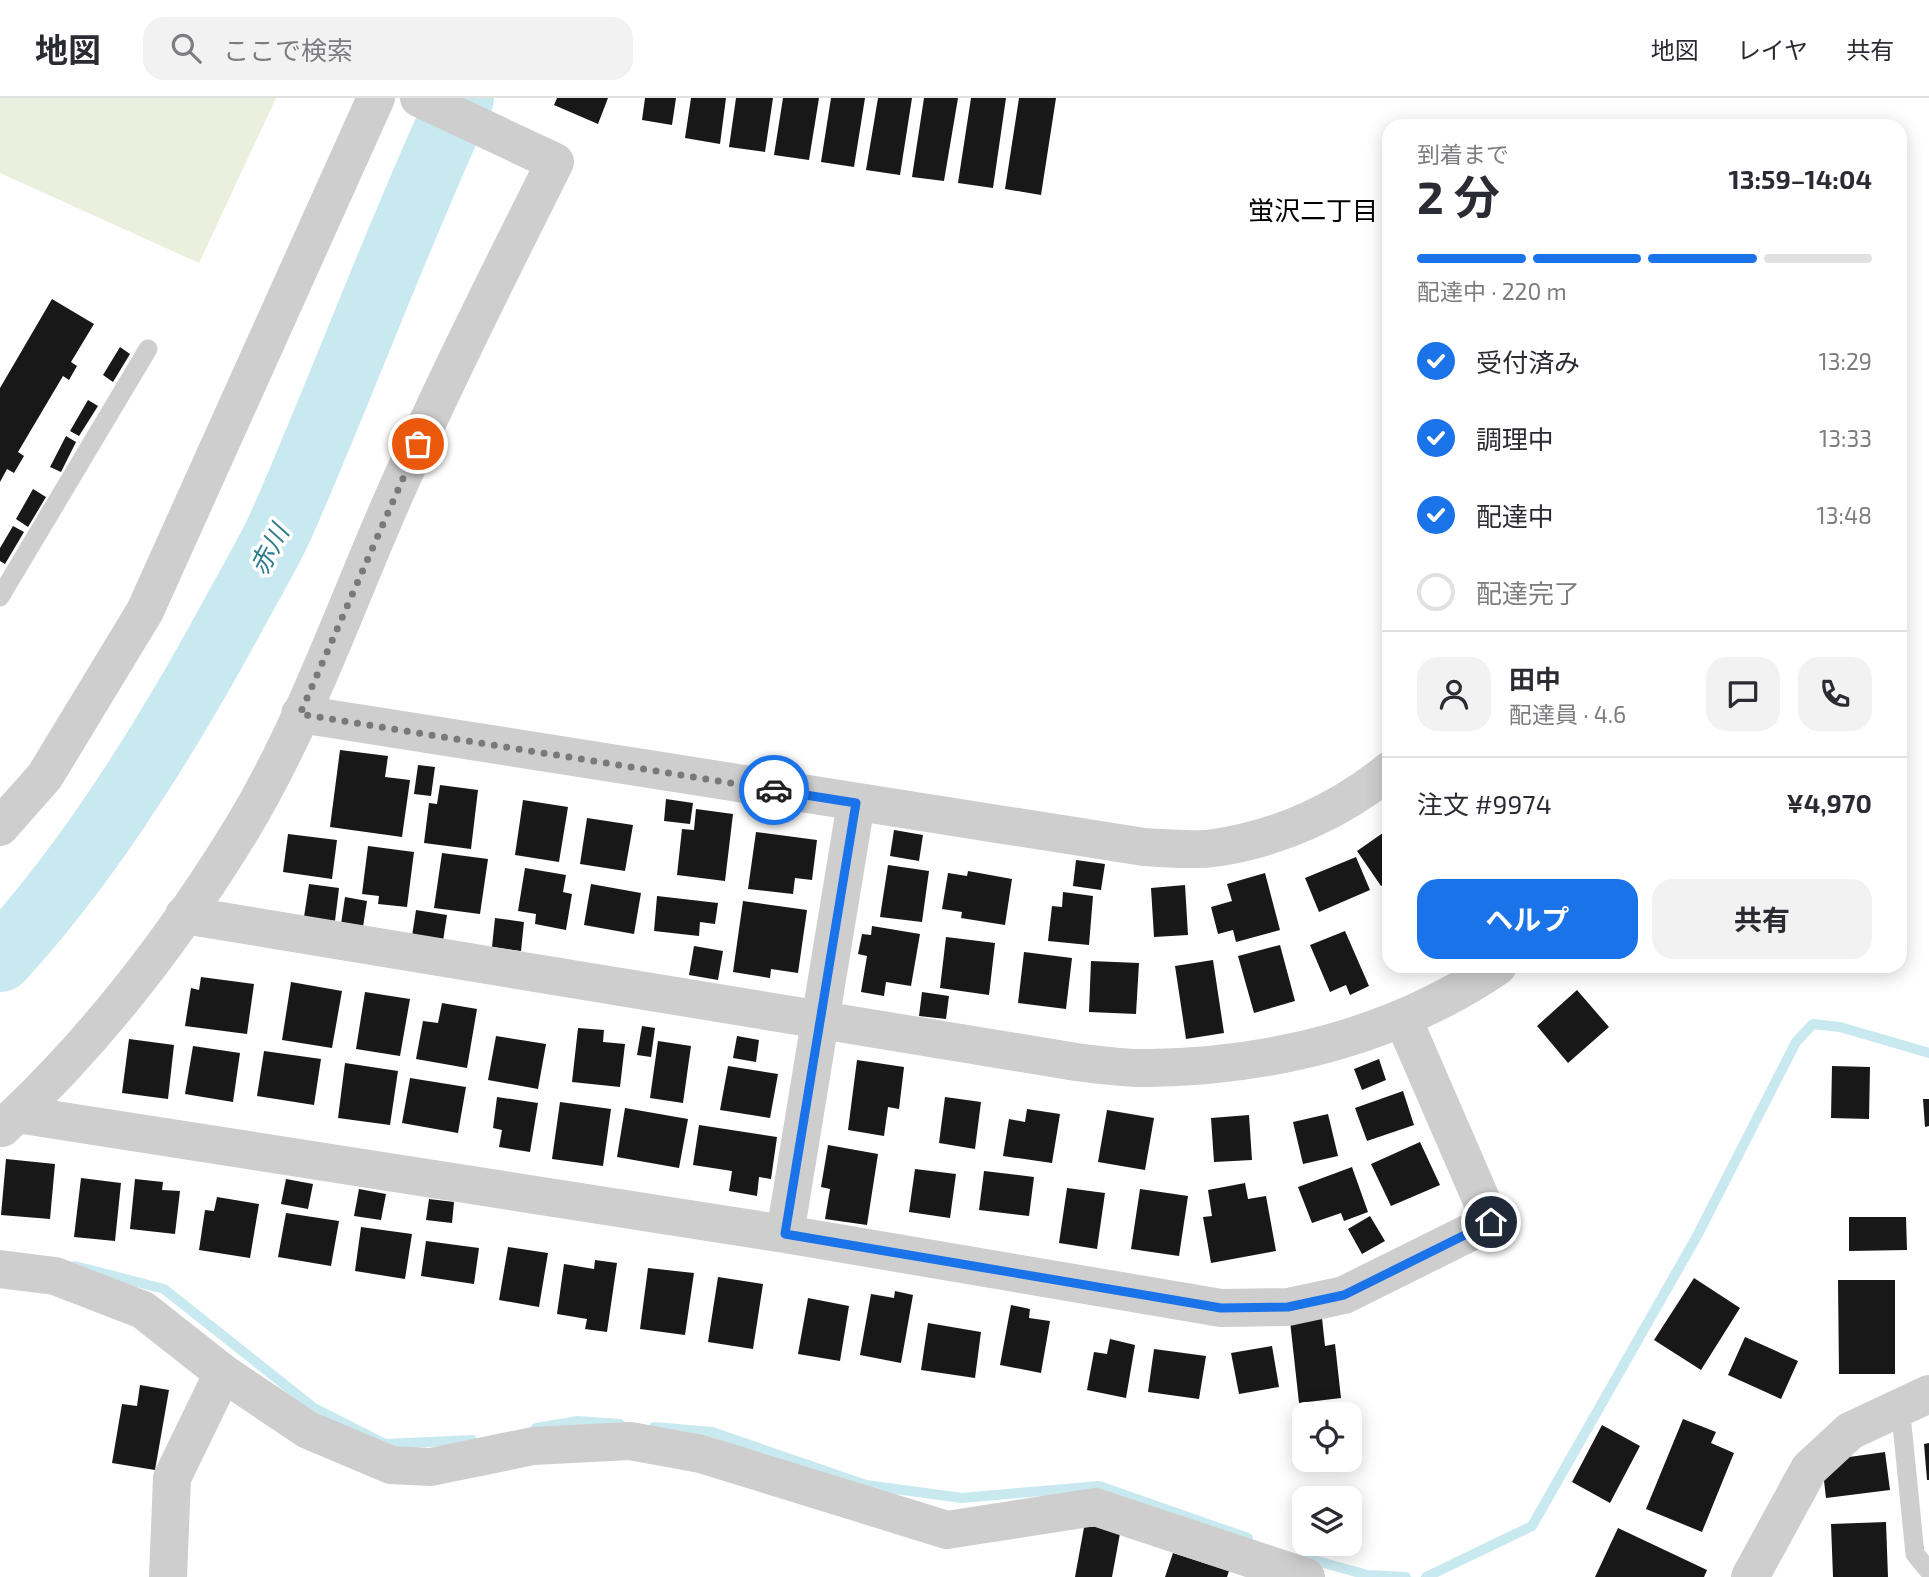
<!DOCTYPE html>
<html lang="ja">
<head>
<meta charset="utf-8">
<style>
	body { margin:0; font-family:"Exo 2","Noto Sans JP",sans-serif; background:#f2f2f3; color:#2b2b33; height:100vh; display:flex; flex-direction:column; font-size:26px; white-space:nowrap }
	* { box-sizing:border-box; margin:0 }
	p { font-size:23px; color:#7c7c81 }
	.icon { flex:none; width:38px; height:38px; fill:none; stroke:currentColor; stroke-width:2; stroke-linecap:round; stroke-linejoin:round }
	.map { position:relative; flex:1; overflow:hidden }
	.side { position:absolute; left:1382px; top:21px; width:525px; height:854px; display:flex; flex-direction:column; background:#fff; border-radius:21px; box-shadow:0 4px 18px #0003 }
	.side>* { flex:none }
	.tools { position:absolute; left:1292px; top:1304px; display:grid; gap:14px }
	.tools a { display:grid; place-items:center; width:70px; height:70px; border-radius:14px; background:#fff; box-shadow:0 4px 18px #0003; font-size:35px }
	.pin { position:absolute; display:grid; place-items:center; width:60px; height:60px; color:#fff; margin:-30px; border:4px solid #fff; border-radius:50%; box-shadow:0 2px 7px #0007 }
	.courier { position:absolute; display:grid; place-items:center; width:70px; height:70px; margin:-35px; border:5px solid #1a73e8; border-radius:50%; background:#fff; color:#222; box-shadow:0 2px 9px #0007 }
	.overview em { font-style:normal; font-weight:700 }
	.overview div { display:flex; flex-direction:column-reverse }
	.overview { display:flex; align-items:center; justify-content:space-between; height:119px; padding:0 35px }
	h1 { font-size:46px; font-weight:700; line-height:52px }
	.bar { display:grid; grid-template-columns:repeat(4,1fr); gap:10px 7px; align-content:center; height:84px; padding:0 35px }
	.bar i { height:9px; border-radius:5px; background:#e1e1e2 }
	.bar .selected { background:#1a73e8 }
	.bar p { grid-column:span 4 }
	.line { display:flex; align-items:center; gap:18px; padding:0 35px; border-top:2px solid #e1e1e2 }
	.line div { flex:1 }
	.round { display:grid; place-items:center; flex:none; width:74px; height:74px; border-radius:21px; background:#f2f2f3 }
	ol { padding:0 35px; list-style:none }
	li { display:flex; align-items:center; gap:21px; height:77px }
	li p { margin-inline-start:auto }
	li .icon { padding:7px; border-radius:50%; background:#1a73e8; color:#fff; stroke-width:4 }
	li:last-child { color:#7c7c81 }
	li i { width:38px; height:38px; border:4px solid #e1e1e2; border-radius:50% }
	.cta { display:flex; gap:14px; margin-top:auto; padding:14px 35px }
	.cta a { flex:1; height:80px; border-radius:21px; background:#1a73e8; color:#fff; font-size:28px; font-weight:700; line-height:80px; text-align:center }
	.cta a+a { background:#f2f2f3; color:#2b2b33 }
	header { display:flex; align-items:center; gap:42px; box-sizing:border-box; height:98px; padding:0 35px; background:#fff; border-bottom:2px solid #e1e1e2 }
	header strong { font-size:33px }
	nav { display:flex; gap:38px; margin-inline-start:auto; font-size:24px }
	.search { width:490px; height:63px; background:#f2f2f3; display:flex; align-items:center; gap:18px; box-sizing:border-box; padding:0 24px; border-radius:21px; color:#7c7c81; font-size:26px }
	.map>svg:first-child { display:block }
</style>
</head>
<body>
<header>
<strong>地図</strong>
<div class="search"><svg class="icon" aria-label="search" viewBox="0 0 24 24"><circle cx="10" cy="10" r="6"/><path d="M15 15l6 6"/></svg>ここで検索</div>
<nav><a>地図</a><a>レイヤ</a><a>共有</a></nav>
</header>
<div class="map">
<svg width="1929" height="1479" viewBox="0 0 1929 1479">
	<rect width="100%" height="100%" fill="#fff"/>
	<path fill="#eaefde" d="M 0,0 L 276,0 L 199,165 L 0,75 Z"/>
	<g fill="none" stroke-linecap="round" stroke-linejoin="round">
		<path stroke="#c9e9f0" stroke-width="10" d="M 75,1168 L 164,1191 L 314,1310 L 385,1346 L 472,1342
			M 654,1329 L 712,1334 L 866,1387 L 962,1400 L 1099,1388 L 1248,1440
			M 536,1330 L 578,1323 L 620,1326
			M 1303,1459 L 1367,1477 L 1406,1479
			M 1426,1479 L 1532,1428 L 1697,1138 L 1796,944 L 1813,926 L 1840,929 L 1929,955"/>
		<path stroke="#c9e9f0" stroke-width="66" d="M 0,861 C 90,764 168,637 231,521 C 248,489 268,457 283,423 C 344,283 397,139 461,0"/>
	</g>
	<path fill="#181818" d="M 557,0 L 608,0 L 598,26 L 554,7 Z
		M 645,0 L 676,0 L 672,27 L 642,22 Z
		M 691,0 L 726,0 L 720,46 L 685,40 Z
		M 736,0 L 773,0 L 765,54 L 729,49 Z
		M 783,0 L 819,0 L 809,62 L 774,57 Z
		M 831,0 L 865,0 L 854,69 L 821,64 Z
		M 878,0 L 912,0 L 900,77 L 866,72 Z
		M 924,0 L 958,0 L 944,83 L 912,79 Z
		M 971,0 L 1006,0 L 993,90 L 958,85 Z
		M 1019,0 L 1056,0 L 1041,97 L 1005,91 Z
		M 52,201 L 94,226 L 71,264 L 77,268 L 69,282 L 63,278 L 18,354 L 24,358 L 14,375 L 7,371 L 0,384 L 0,290 Z
		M 120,249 L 130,256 L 113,284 L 103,277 Z
		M 88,302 L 98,308 L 79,338 L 70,333 Z
		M 66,338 L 76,344 L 61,374 L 50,369 Z
		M 33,391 L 46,399 L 28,429 L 16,421 Z
		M 13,428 L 24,434 L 5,466 L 0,463 L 0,450 Z
		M 340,652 L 388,658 L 385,679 L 410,682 L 402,739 L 330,729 Z
		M 418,667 L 435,669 L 431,698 L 414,696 Z
		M 440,687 L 478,692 L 471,751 L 424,745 L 429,705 L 437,706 Z
		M 666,701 L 693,705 L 690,726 L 664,723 Z
		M 523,702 L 568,709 L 559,764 L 515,757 Z
		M 696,711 L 733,716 L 725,783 L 677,777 L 682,731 L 694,732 Z
		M 587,720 L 633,727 L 625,773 L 580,766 Z
		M 1390,730 L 1390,783 L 1381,788 L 1357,753 Z
		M 894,732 L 923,737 L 919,763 L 890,758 Z
		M 756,734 L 817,742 L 812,782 L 795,780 L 793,796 L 748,791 Z
		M 288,736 L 337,742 L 332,781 L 283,774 Z
		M 368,748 L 414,754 L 407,809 L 378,806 L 379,798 L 362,796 Z
		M 442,755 L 488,761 L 480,816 L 434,810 Z
		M 1356,759 L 1370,792 L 1319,814 L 1305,780 Z
		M 1076,762 L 1105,766 L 1101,792 L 1073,788 Z
		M 888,767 L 929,773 L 922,824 L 880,819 Z
		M 525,770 L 566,777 L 563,794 L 572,796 L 566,832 L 535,826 L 536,816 L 518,813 Z
		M 968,773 L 1012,781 L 1005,827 L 961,820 L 962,814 L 942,811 L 948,775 L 967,778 Z
		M 1265,775 L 1280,832 L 1236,844 L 1233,832 L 1218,836 L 1211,809 L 1232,803 L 1227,786 Z
		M 309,786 L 339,790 L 335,823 L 304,819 Z
		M 591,786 L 641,795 L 634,836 L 584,827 Z
		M 1185,787 L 1188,837 L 1154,839 L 1151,790 Z
		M 1063,794 L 1093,798 L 1089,847 L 1048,843 L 1052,808 L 1062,809 Z
		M 657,798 L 718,805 L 715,826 L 700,824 L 699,838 L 654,833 Z
		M 345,799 L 367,803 L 363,829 L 341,826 Z
		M 743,803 L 807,812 L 798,875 L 771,871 L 770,880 L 733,874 Z
		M 416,812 L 447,817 L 443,843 L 412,838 Z
		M 495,820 L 524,824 L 521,853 L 492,849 Z
		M 872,828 L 920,836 L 911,888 L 886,884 L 884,898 L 861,894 L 867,858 L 858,856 L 862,836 L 871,837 Z
		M 1345,833 L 1369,888 L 1350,897 L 1346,887 L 1330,894 L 1310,847 Z
		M 946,839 L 995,845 L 989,897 L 940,890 Z
		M 1280,847 L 1295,903 L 1254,915 L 1238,858 Z
		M 694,848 L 723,853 L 718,882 L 689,877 Z
		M 1024,854 L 1072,860 L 1066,911 L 1018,905 Z
		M 1213,862 L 1224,935 L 1186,941 L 1175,868 Z
		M 1091,863 L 1139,865 L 1136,916 L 1089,914 Z
		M 201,879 L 254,886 L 247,936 L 185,928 L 191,890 L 199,892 Z
		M 291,884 L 342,893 L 332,950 L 282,942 Z
		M 1577,892 L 1609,929 L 1568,965 L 1537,928 Z
		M 365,894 L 410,901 L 400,958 L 356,951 Z
		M 922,894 L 949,898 L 946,921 L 919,918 Z
		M 442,905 L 477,911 L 467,970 L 416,961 L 423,923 L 438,925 Z
		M 642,928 L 655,930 L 651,959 L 637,957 Z
		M 578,930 L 604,932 L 603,944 L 625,946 L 620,989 L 572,984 Z
		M 496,938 L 546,946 L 538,991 L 488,982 Z
		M 737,938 L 759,942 L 756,964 L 733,960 Z
		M 129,941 L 174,947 L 168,1001 L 122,995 Z
		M 658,943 L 691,948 L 683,1005 L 650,1000 Z
		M 193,948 L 240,955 L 233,1004 L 185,996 Z
		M 264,953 L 321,961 L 314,1007 L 257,998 Z
		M 1379,961 L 1386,982 L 1362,992 L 1354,971 Z
		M 857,962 L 904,969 L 899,1011 L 888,1009 L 884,1038 L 848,1032 Z
		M 345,965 L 398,973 L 390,1027 L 338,1020 Z
		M 728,968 L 778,976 L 770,1020 L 720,1012 Z
		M 1832,968 L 1870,969 L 1869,1021 L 1831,1020 Z
		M 410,980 L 466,989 L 458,1035 L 402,1025 Z
		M 1403,993 L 1414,1027 L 1367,1043 L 1355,1010 Z
		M 497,999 L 538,1005 L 530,1054 L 499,1049 L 502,1032 L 493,1030 Z
		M 945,999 L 981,1004 L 975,1051 L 939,1045 Z
		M 1923,1001 L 1929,1001 L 1929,1028 L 1925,1029 Z
		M 560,1004 L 611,1011 L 603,1068 L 552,1061 Z
		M 625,1010 L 688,1021 L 679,1070 L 617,1059 Z
		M 1027,1011 L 1060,1016 L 1052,1065 L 1003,1058 L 1009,1021 L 1025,1024 Z
		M 1107,1012 L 1154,1020 L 1145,1072 L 1098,1064 Z
		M 1328,1016 L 1338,1058 L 1303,1066 L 1293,1024 Z
		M 1249,1017 L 1252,1062 L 1214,1064 L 1211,1020 Z
		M 699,1027 L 777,1039 L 771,1081 L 759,1079 L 757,1098 L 729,1093 L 732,1073 L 693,1067 Z
		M 1420,1044 L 1440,1087 L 1391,1108 L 1371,1066 Z
		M 828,1047 L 878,1056 L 867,1127 L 825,1121 L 830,1091 L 821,1089 Z
		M 6,1061 L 55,1066 L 50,1121 L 1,1117 Z
		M 1352,1069 L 1368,1114 L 1344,1123 L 1341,1115 L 1312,1125 L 1298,1089 Z
		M 915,1071 L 956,1076 L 950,1120 L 909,1114 Z
		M 984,1073 L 1034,1079 L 1029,1118 L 979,1112 Z
		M 81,1080 L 121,1085 L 115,1143 L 74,1139 Z
		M 135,1081 L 163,1084 L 162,1092 L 180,1093 L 175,1136 L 130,1131 Z
		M 286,1081 L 313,1086 L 308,1111 L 281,1106 Z
		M 1245,1085 L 1248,1101 L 1266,1098 L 1276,1153 L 1211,1165 L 1203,1119 L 1212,1118 L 1208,1092 Z
		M 1067,1090 L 1105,1095 L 1097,1151 L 1059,1145 Z
		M 359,1091 L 386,1096 L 381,1122 L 354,1118 Z
		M 1140,1091 L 1188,1098 L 1179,1158 L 1131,1151 Z
		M 217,1099 L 259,1106 L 250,1160 L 199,1152 L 205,1112 L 214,1113 Z
		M 429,1101 L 454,1104 L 452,1125 L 426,1122 Z
		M 286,1115 L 339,1123 L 331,1168 L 278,1159 Z
		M 1370,1118 L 1385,1143 L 1362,1156 L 1348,1131 Z
		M 1849,1119 L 1906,1119 L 1907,1152 L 1849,1153 Z
		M 361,1129 L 412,1136 L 405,1181 L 355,1173 Z
		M 426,1143 L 479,1150 L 474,1186 L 421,1178 Z
		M 508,1149 L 548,1155 L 539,1209 L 499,1202 Z
		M 595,1162 L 617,1165 L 607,1234 L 585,1231 L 587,1221 L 557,1216 L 564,1166 L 594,1171 Z
		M 648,1170 L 694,1175 L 685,1237 L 640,1231 Z
		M 718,1179 L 763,1186 L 753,1251 L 708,1244 Z
		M 1694,1180 L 1740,1210 L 1701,1272 L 1654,1242 Z
		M 1838,1182 L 1895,1182 L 1895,1276 L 1839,1276 Z
		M 895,1193 L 913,1197 L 901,1265 L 860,1257 L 871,1196 L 894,1200 Z
		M 808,1200 L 849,1208 L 840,1263 L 798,1256 Z
		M 1011,1207 L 1030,1211 L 1029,1220 L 1050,1223 L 1041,1275 L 1000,1267 Z
		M 1322,1220 L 1325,1248 L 1335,1246 L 1341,1300 L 1299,1305 L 1290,1223 Z
		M 928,1225 L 981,1234 L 975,1280 L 921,1272 Z
		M 1745,1239 L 1798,1263 L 1781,1301 L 1728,1277 Z
		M 1110,1241 L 1135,1247 L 1126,1300 L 1087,1292 L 1094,1254 L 1107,1256 Z
		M 1272,1248 L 1279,1289 L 1239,1296 L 1231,1255 Z
		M 1154,1251 L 1206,1258 L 1199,1301 L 1148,1294 Z
		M 140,1287 L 169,1292 L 155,1372 L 112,1365 L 122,1306 L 137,1308 Z
		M 1683,1321 L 1716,1334 L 1711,1345 L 1734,1355 L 1702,1434 L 1646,1411 Z
		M 1602,1327 L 1640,1348 L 1610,1405 L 1572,1384 Z
		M 1929,1345 L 1929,1382 L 1927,1382 L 1924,1346 Z
		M 1885,1354 L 1890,1392 L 1826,1400 L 1823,1374 L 1842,1360 Z
		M 1085,1424 L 1121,1430 L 1112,1479 L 1075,1479 Z
		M 1886,1424 L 1888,1479 L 1833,1479 L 1831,1426 Z
		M 1618,1430 L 1707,1472 L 1704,1479 L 1595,1479 Z
		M 1173,1455 L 1229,1473 L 1227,1479 L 1165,1479 Z"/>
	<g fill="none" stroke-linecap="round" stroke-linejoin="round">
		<path stroke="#cecece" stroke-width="19" d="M 0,499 L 148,251
			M 1900,1307 L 1915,1456 L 1929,1473"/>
		<path stroke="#cecece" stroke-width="38" d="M 300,616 L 1144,749 C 1167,750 1191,753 1214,750 C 1278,741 1340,713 1390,672
			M 184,817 L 1076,964 C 1100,967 1126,971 1150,970 C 1273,968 1396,938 1498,868
			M 17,1016 L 785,1136 L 1221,1210 L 1288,1209 L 1344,1197 L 1491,1124 L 1403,921
			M 2,1030 C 95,944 175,840 241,732 C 306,625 347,503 398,389 C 447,279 501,172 555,64 L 419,0
			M 785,1136 L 856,705
			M 0,1171 L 55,1178 L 143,1212 L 223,1275 L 308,1332 L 391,1367 L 431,1369 L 533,1348 L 630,1343 L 701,1356 L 947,1432 L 1095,1409 L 1306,1479
			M 168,1479 L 172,1380 L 223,1275
			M 1750,1479 L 1809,1371 L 1850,1333 L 1929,1296"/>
		<path stroke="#cecece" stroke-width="38" d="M 0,729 L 45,678 L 145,513 L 376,0"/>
	</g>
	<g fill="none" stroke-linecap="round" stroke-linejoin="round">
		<path stroke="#797979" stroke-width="7" stroke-dasharray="0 12.6" d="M 418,346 L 300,616 L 774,692"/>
		<path stroke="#1a73e8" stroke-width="9" d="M 774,692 L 856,705 L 785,1136 L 1221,1210 L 1288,1209 L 1344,1197 L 1491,1124"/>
	</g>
	<g text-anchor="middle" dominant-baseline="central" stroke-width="7" stroke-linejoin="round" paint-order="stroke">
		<g font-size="26" fill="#000" stroke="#fff">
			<text x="1313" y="111">蛍沢二丁目</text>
		</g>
		<g font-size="26" font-style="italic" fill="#327d8d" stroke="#fff">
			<text transform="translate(268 451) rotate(-62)">赤川</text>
		</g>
	</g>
</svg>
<div class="tools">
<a><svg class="icon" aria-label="locate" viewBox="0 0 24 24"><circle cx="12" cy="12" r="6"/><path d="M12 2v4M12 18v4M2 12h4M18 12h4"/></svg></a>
<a><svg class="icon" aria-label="layers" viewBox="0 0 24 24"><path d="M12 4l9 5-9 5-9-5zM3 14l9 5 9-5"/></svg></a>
</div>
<div class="pin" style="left:418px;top:346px;background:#ea580c"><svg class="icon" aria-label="bag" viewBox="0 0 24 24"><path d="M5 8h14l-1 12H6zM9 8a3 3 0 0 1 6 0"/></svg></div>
<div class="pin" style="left:1491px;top:1124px;background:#1f2937"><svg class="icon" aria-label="home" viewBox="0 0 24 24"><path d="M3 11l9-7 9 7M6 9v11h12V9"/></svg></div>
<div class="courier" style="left:774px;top:692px"><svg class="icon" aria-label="car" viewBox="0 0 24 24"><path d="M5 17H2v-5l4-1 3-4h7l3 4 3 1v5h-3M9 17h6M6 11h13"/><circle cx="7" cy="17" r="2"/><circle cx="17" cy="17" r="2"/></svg></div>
<section class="side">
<div class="overview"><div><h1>2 分</h1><p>到着まで</p></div><em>13:59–14:04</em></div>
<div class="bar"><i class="selected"></i><i class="selected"></i><i class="selected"></i><i></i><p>配達中 · 220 m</p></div>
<ol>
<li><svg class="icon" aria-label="check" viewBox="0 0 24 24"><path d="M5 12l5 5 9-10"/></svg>受付済み<p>13:29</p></li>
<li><svg class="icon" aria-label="check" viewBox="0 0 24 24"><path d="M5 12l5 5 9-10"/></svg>調理中<p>13:33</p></li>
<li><svg class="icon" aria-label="check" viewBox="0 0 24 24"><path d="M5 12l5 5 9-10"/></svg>配達中<p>13:48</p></li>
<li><i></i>配達完了</li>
</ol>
<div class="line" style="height:126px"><a class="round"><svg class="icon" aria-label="person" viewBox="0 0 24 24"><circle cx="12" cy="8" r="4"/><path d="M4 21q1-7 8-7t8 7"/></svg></a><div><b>田中</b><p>配達員 · 4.6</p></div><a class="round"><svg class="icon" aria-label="chat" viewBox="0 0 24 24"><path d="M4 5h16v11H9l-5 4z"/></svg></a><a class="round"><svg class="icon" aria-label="phone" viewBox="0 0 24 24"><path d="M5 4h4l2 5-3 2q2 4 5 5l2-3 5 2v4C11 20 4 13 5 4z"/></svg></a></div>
<div class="line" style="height:91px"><div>注文 #9974</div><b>¥4,970</b></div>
<div class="cta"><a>ヘルプ</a><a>共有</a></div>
</section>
</div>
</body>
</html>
